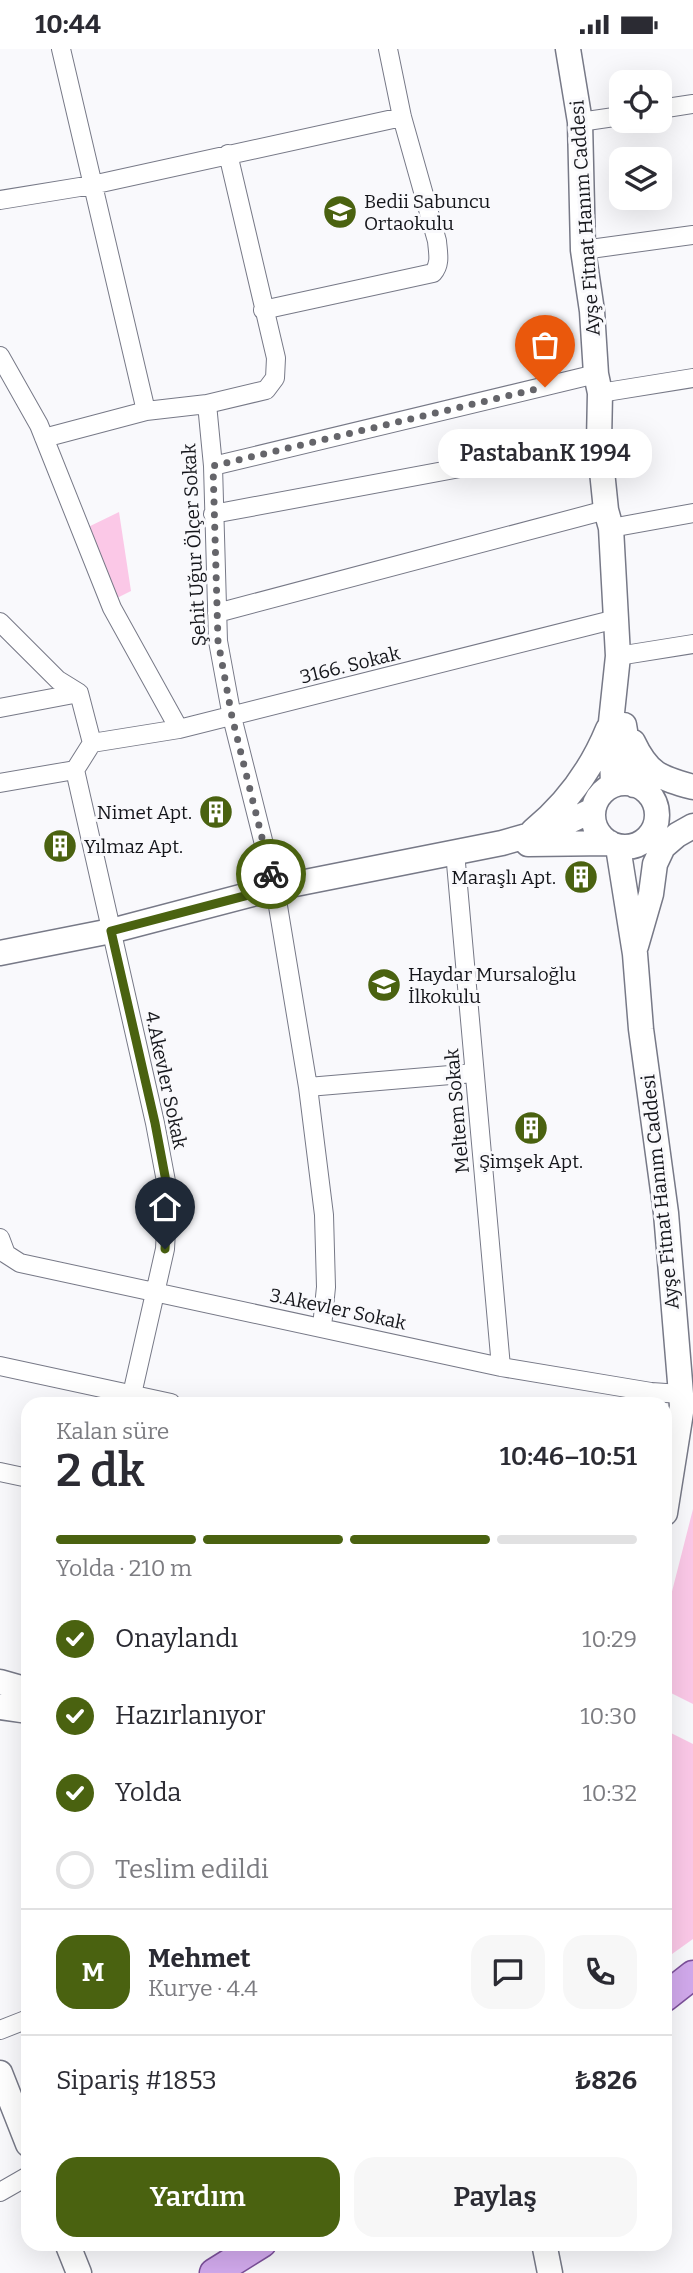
<!DOCTYPE html>
<html lang="tr">
<head>
<meta charset="utf-8">
<style>
	body { margin:0; font-family:Bitter,serif; background:#f7f7f7; color:#2b2b33; height:100vh; display:flex; flex-direction:column; font-size:26px; white-space:nowrap }
	* { box-sizing:border-box; margin:0 }
	p { font-size:23px; color:#7c7c81 }
	.icon { flex:none; width:38px; height:38px; fill:none; stroke:currentColor; stroke-width:2; stroke-linecap:round; stroke-linejoin:round }
	.map { position:relative; flex:1; overflow:hidden }
	.sheet { position:absolute; left:21px; top:1348px; width:651px; height:854px; display:flex; flex-direction:column; background:#fff; border-radius:21px; box-shadow:0 7px 28px #0002 }
	.sheet>* { flex:none }
	.controls { position:absolute; left:609px; top:21px; display:grid; gap:14px }
	.controls a { display:grid; place-items:center; width:63px; height:63px; border-radius:14px; background:#fff; box-shadow:0 7px 28px #0002; font-size:35px }
	.pin { position:absolute; display:grid; place-items:center; width:60px; height:60px; color:#fff; margin:-72px -30px; border-radius:50% 50% 50% 0; rotate:-45deg; box-shadow:0 0 7px #0007 }
	.pin .icon { rotate:45deg }
	.courier { position:absolute; display:grid; place-items:center; width:70px; height:70px; margin:-35px; border:5px solid #4a6210; border-radius:50%; background:#fff; color:#222; box-shadow:0 2px 9px #0007 }
	.bubble { position:absolute; height:49px; border-radius:21px; background:#fff; box-shadow:0 7px 28px #0002; font-size:23px; font-weight:600; line-height:49px; text-align:center }
	.overview em { font-style:normal; font-weight:600 }
	.overview div { display:flex; flex-direction:column-reverse }
	.overview { display:flex; align-items:center; justify-content:space-between; height:119px; padding:0 35px }
	h1 { font-size:46px; font-weight:600; line-height:52px }
	.bar { display:grid; grid-template-columns:repeat(4,1fr); gap:10px 7px; align-content:center; height:84px; padding:0 35px }
	.bar i { height:9px; border-radius:5px; background:#e1e1e2 }
	.bar .on { background:#4a6210 }
	.bar p { grid-column:span 4 }
	.line { display:flex; align-items:center; gap:18px; padding:0 35px; border-top:2px solid #e1e1e2 }
	.line div { flex:1 }
	.round { display:grid; place-items:center; flex:none; width:74px; height:74px; border-radius:21px; background:#f7f7f7 }
	ol { padding:0 35px; list-style:none }
	li { display:flex; align-items:center; gap:21px; height:77px }
	li p { margin-inline-start:auto }
	li .icon { padding:7px; border-radius:50%; background:#4a6210; color:#fff; stroke-width:4 }
	li:last-child { color:#7c7c81 }
	li i { width:38px; height:38px; border:4px solid #e1e1e2; border-radius:50% }
	.cta { display:flex; gap:14px; margin-top:auto; padding:14px 35px }
	.cta a { flex:1; height:80px; border-radius:21px; background:#4a6210; color:#fff; font-size:28px; font-weight:600; line-height:80px; text-align:center }
	.cta a+a { background:#f7f7f7; color:#2b2b33 }
	.status { display:flex; justify-content:space-between; align-items:center; height:49px; padding:0 35px; background:#fff; direction:ltr }
	.status svg { height:19px; fill:currentColor }
	.map>svg:first-child { display:block }
</style>
</head>
<body>
<div class="status"><b>10:44</b><svg viewBox="0 0 49 12"><path d="M0 12V9h3v3zM5 12V6h3v6zM10 12V3h3v9zM15 12V0h3v12zM26 1h20v11H26zM47 4h2v5h-2z"/></svg></div>
<div class="map">
<svg width="693" height="2224" viewBox="0 0 693 2224">
	<rect width="100%" height="100%" fill="#f9f9fc"/>
	<path fill="#fbc8e7" d="M 119,463 L 131,542 L 115,550 L 82,481 Z
		M 693,1460 L 693,1655 L 665,1641 L 665,1570 Z
		M 665,1681 L 693,1695 L 693,1890 L 665,1910 Z"/>
	<g fill="none" stroke-linecap="round" stroke-linejoin="round">
		<g stroke="#777987" stroke-width="20">
			<path id="street" d="M 61,0 L 146,362
				M 660,60 L 693,55
				M 580,73 L 621,67
				M 0,151 L 92,136 L 402,68
				M 583,201 L 693,186
				M 263,261 L 433,224 C 441,215 438,204 437,192 L 402,68 L 388,0
				M 0,307 L 39,376 L 112,559 L 179,680
				M 600,344 L 693,329
				M 207,355 L 213,417 L 218,592 L 232,668 L 275,839 L 308,1038 L 324,1166 L 326,1238 L 322,1278
				M 44,389 L 146,362 L 207,355 L 266,341 L 275,329 L 276,309 L 228,105
				M 213,417 L 596,325
				M 213,465 L 599,393
				M 611,479 L 693,464
				M 217,564 L 606,461
				M 0,573 L 58,631 L 79,644 L 92,694 L 75,721 L 155,1074 L 168,1143 L 165,1200 L 130,1354
				M 618,607 L 693,595
				M 0,659 L 79,644
				M 92,694 L 179,680 L 616,570
				M 0,734 L 75,721
				M 455,803 L 501,1318
				M 308,1038 L 474,1024
				M 0,1189 L 6,1205 L 20,1214 L 501,1318 L 651,1343 L 681,1345
				M 0,1317 L 171,1354
				M 0,1423 L 28,1429
				M 0,1981 L 28,1970
				M 0,2143 L 28,2127"/>
		</g>
		<g stroke="#777987" stroke-width="27">
			<path id="secondary" d="M 568,0 L 580,73 L 583,201 L 592,262 L 596,325 L 600,344 L 599,393 L 606,461 L 611,479 L 618,607 L 611,673 L 613,736
				M 624,676 L 634,736
				M 633,693 C 648,725 660,729 693,738
				M593 766a32 32 0 1 1 64 0a32 32 0 1 1-64 0Z
				M 533,782 C 566,755 592,719 608,680
				M 528,795 L 610,794
				M 618,798 L 635,905 L 641,980 L 666,1164 L 682,1357 L 665,1464
				M 636,897 L 651,845 L 655,815 L 663,798 L 677,786 L 693,777
				M 0,904 L 111,882 L 275,839 L 502,794 L 555,779 L 593,761
				M 0,1633 L 28,1641
				M 0,1658 L 28,1662
				M 0,2024 L 28,2095
				M 67,2194 L 79,2224
				M 544,2194 L 550,2224"/>
		</g>
		<g stroke="#7c509a" stroke-width="31">
			<path id="primary" d="M 665,1948 L 693,1926
				M 214,2224 L 262,2194"/>
		</g>
		<use href="#street" stroke="#fff" stroke-width="18"/>
		<use href="#secondary" stroke="#fff" stroke-width="24"/>
		<use href="#primary" stroke="#d1a9ec" stroke-width="28"/>
	</g>
	<g fill="none" stroke-linecap="round" stroke-linejoin="round">
		<path stroke="#65656a" stroke-width="7" stroke-dasharray="0 12.6" d="M 271,825 L 232,668 L 218,592 L 213,417 L 545,338"/>
		<path stroke="#4a6210" stroke-width="9" d="M 165,1200 L 168,1143 L 155,1074 L 111,882 L 275,839 L 271,825"/>
	</g>
	<defs>
		<g id="school-disc" transform="scale(1.75)"><circle r="9.5" fill="#4a6210" stroke="#f9f9fc"/><path d="M0-5L7-2L0 1L-7-2ZM-4 1L0 2.5L4 1V4Q0 6-4 4Z" fill="#fff"/></g>
		<g id="building-disc" transform="scale(1.75)"><circle r="9.5" fill="#4a6210" stroke="#f9f9fc"/><path d="M-4-6H4V6H1V3H-1V6H-4ZM-2.5-4.3h1.7v1.8h-1.7ZM.8-4.3h1.7v1.8H.8ZM-2.5-1h1.7V.8h-1.7ZM.8-1h1.7V.8H.8Z" fill="#fff"/></g>
	</defs>
	<g fill-rule="evenodd">
		<use href="#school-disc" x="340" y="163"/>
		<use href="#building-disc" x="216" y="763"/>
		<use href="#building-disc" x="60" y="797"/>
		<use href="#building-disc" x="581" y="828"/>
		<use href="#school-disc" x="384" y="936"/>
		<use href="#building-disc" x="531" y="1079"/>
	</g>
	<g text-anchor="middle" dominant-baseline="central" stroke-width="6" stroke-linejoin="round" paint-order="stroke">
		<g font-size="19" fill="#15161b" stroke="#f9f9fc" text-anchor="start">
			<text x="364" y="152">Bedii Sabuncu<tspan x="364" dy="22">Ortaokulu</tspan></text>
			<text x="192" y="763" text-anchor="end">Nimet Apt.</text>
			<text x="84" y="797">Yılmaz Apt.</text>
			<text x="556" y="828" text-anchor="end">Maraşlı Apt.</text>
			<text x="408" y="925">Haydar Mursaloğlu<tspan x="408" dy="22">İlkokulu</tspan></text>
			<text x="531" y="1112" text-anchor="middle">Şimşek Apt.</text>
		</g>
		<g font-size="19" fill="#15161b" stroke="#f9f9fc">
			<text transform="translate(585 169) rotate(-94)">Ayşe Fitnat Hanım Caddesi</text>
			<text transform="translate(194 496) rotate(-93)">Şehit Uğur Ölçer Sokak</text>
			<text transform="translate(350 616) rotate(-14)">3166. Sokak</text>
			<text transform="translate(166 1031) rotate(78)">4.Akevler Sokak</text>
			<text transform="translate(457 1062) rotate(-95)">Meltem Sokak</text>
			<text transform="translate(660 1143) rotate(-96)">Ayşe Fitnat Hanım Caddesi</text>
			<text transform="translate(338 1260) rotate(12)">3.Akevler Sokak</text>
		</g>
	</g>
</svg>
<div class="controls">
<a><svg class="icon" aria-label="locate" viewBox="0 0 24 24"><circle cx="12" cy="12" r="6"/><path d="M12 2v4M12 18v4M2 12h4M18 12h4"/></svg></a>
<a><svg class="icon" aria-label="layers" viewBox="0 0 24 24"><path d="M12 4l9 5-9 5-9-5zM3 14l9 5 9-5"/></svg></a>
</div>
<div class="pin" style="left:545px;top:338px;background:#ea580c"><svg class="icon" aria-label="bag" viewBox="0 0 24 24"><path d="M5 8h14l-1 12H6zM9 8a3 3 0 0 1 6 0"/></svg></div>
<div class="pin" style="left:165px;top:1200px;background:#1f2937"><svg class="icon" aria-label="home" viewBox="0 0 24 24"><path d="M3 11l9-7 9 7M6 9v11h12V9"/></svg></div>
<div class="courier" style="left:271px;top:825px"><svg class="icon" aria-label="bike" viewBox="0 0 24 24"><circle cx="6" cy="16" r="4"/><circle cx="18" cy="16" r="4"/><path d="M6 16l4-8h5l3 8M10 8l3 8H6M13 5h3"/></svg></div>
<div class="bubble" style="left:438px;top:380px;width:214px">PastabanK 1994</div>
<section class="sheet">
<div class="overview"><div><h1>2 dk</h1><p>Kalan süre</p></div><em>10:46–10:51</em></div>
<div class="bar"><i class="on"></i><i class="on"></i><i class="on"></i><i></i><p>Yolda · 210 m</p></div>
<ol>
<li><svg class="icon" aria-label="check" viewBox="0 0 24 24"><path d="M5 12l5 5 9-10"/></svg>Onaylandı<p>10:29</p></li>
<li><svg class="icon" aria-label="check" viewBox="0 0 24 24"><path d="M5 12l5 5 9-10"/></svg>Hazırlanıyor<p>10:30</p></li>
<li><svg class="icon" aria-label="check" viewBox="0 0 24 24"><path d="M5 12l5 5 9-10"/></svg>Yolda<p>10:32</p></li>
<li><i></i>Teslim edildi</li>
</ol>
<div class="line" style="height:126px"><b class="round" style="background:#4a6210;color:#fff">M</b><div><b>Mehmet</b><p>Kurye · 4.4</p></div><a class="round"><svg class="icon" aria-label="chat" viewBox="0 0 24 24"><path d="M4 5h16v11H9l-5 4z"/></svg></a><a class="round"><svg class="icon" aria-label="phone" viewBox="0 0 24 24"><path d="M5 4h4l2 5-3 2q2 4 5 5l2-3 5 2v4C11 20 4 13 5 4z"/></svg></a></div>
<div class="line" style="height:91px"><div>Sipariş #1853</div><b>₺826</b></div>
<div class="cta"><a>Yardım</a><a>Paylaş</a></div>
</section>
</div>
</body>
</html>
